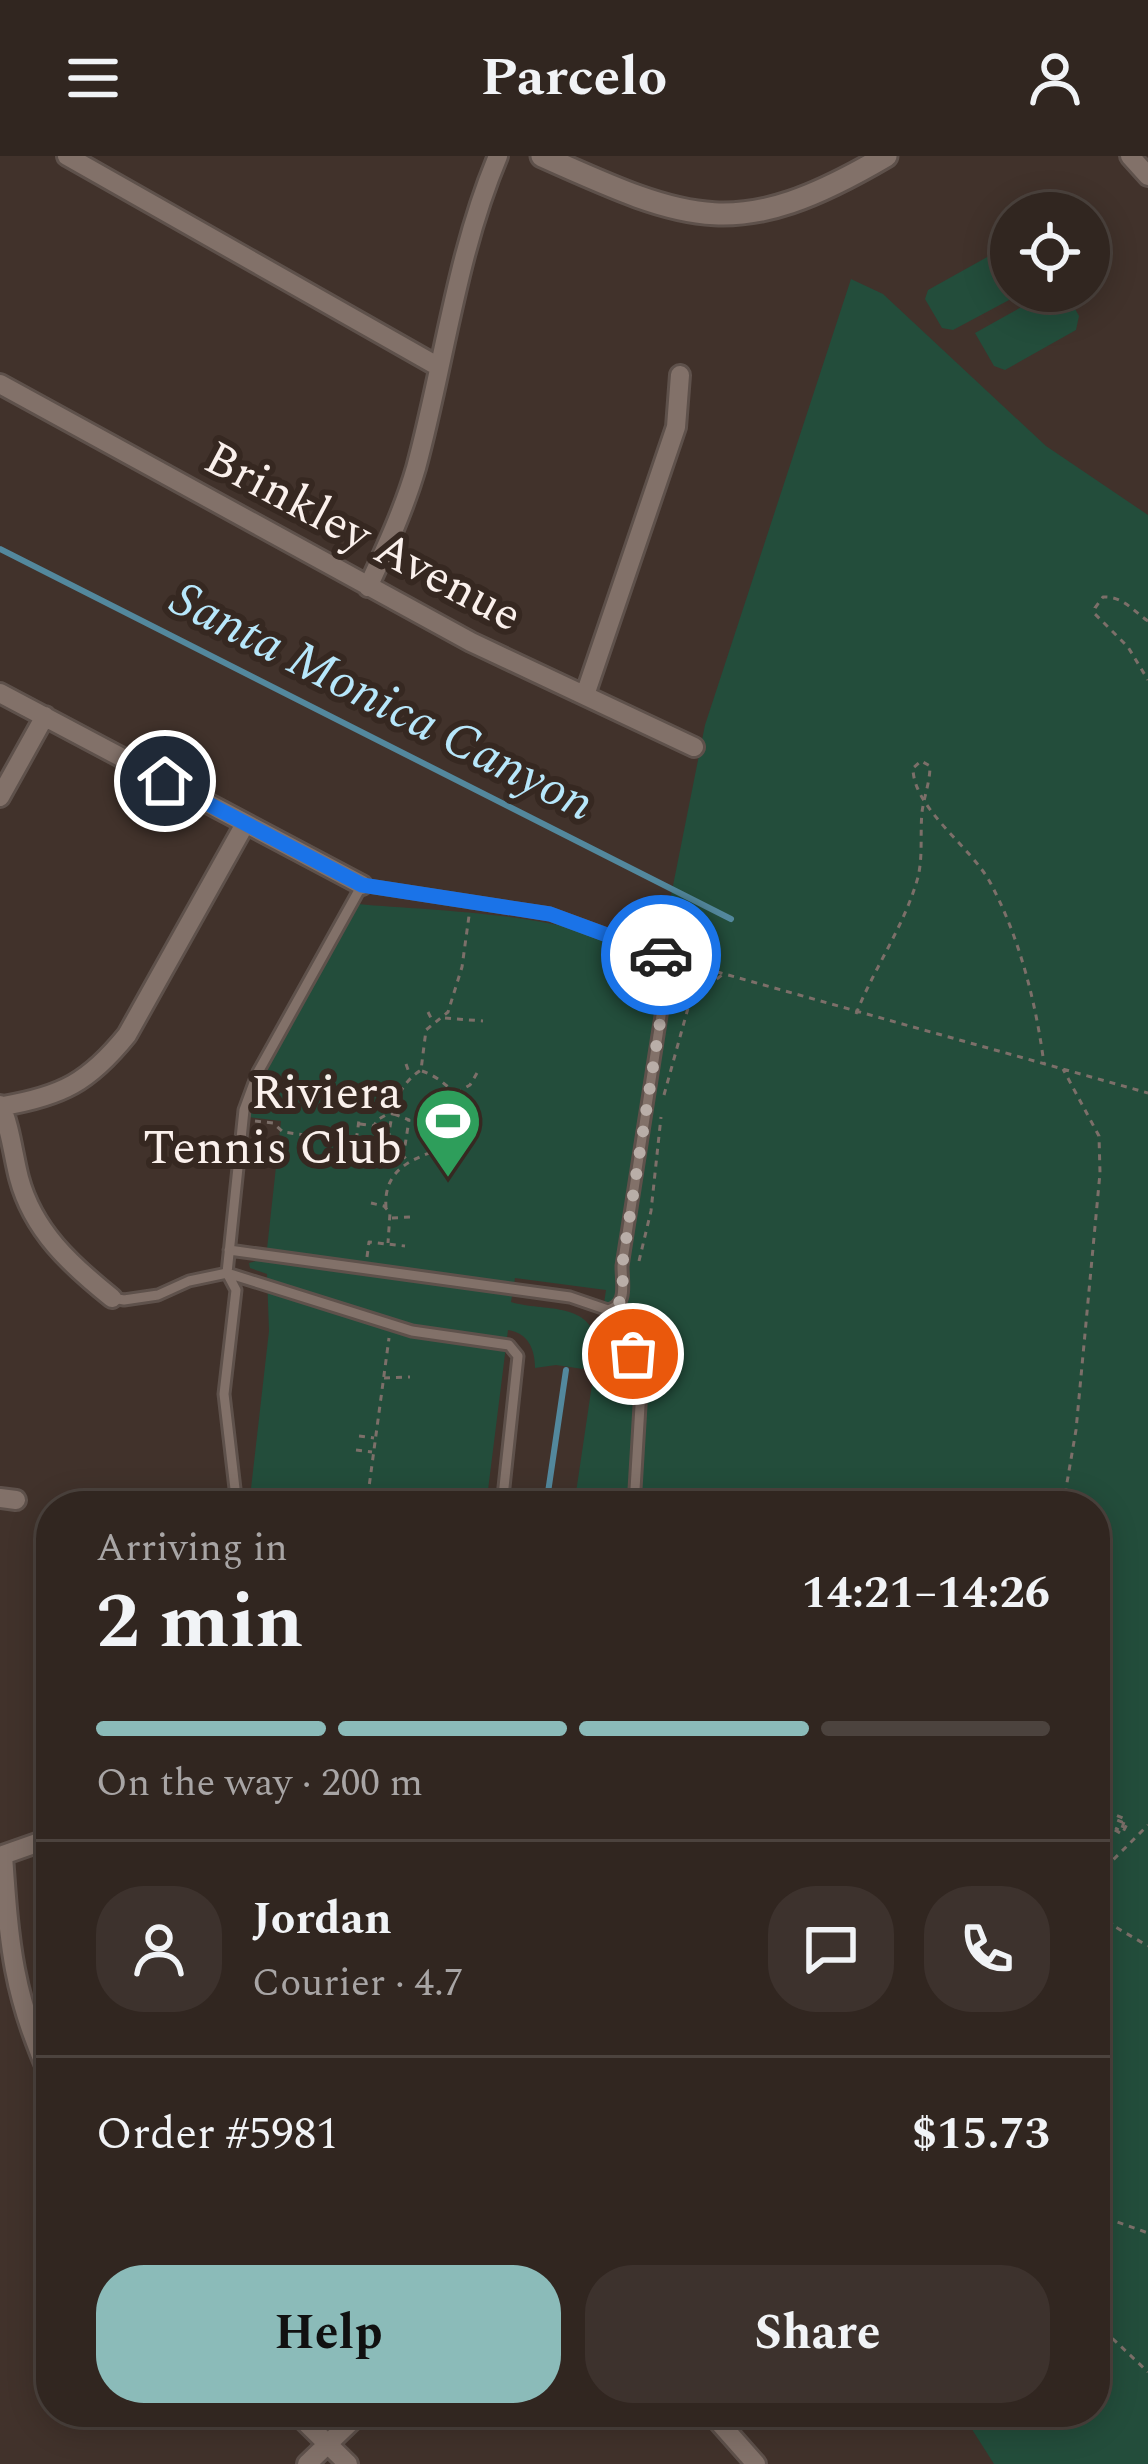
<!DOCTYPE html>
<html lang="en">
<head>
<meta charset="utf-8">
<style>
	body { margin:0; font-family:Spectral,serif; background:#3d322d; color:#f1f3f6; height:100vh; display:flex; flex-direction:column; font-size:45px; white-space:nowrap }
	* { box-sizing:border-box; margin:0 }
	p { font-size:39px; color:#a8a5a5 }
	.icon { flex:none; width:66px; height:66px; fill:none; stroke:currentColor; stroke-width:2; stroke-linecap:round; stroke-linejoin:round }
	.map { position:relative; flex:1; overflow:hidden }
	.drawer { position:absolute; left:36px; top:1335px; width:1074px; height:936px; display:flex; flex-direction:column; background:#312620; border-radius:48px; box-shadow:0 6px 30px #0003,0 0 0 3px #4c433e }
	.drawer>* { flex:none }
	.tools { position:absolute; left:990px; top:36px; display:grid; gap:24px }
	.tools a { display:grid; place-items:center; width:120px; height:120px; border-radius:50%; background:#312620; box-shadow:0 6px 30px #0003,0 0 0 3px #4c433e; font-size:60px }
	.pin { position:absolute; display:grid; place-items:center; width:102px; height:102px; color:#fff; margin:-51px; border:6px solid #fff; border-radius:50%; box-shadow:0 3px 12px #0007 }
	.courier { position:absolute; display:grid; place-items:center; width:120px; height:120px; margin:-60px; border:9px solid #1a73e8; border-radius:50%; background:#fff; color:#222; box-shadow:0 3px 15px #0007 }
	.overview em { font-style:normal; font-weight:700 }
	.overview div { display:flex; flex-direction:column-reverse }
	.overview { display:flex; align-items:center; justify-content:space-between; height:204px; padding:0 60px }
	h1 { font-size:78px; font-weight:700; line-height:90px }
	.bar { display:grid; grid-template-columns:repeat(4,1fr); gap:18px 12px; align-content:center; height:144px; padding:0 60px }
	.bar i { height:15px; border-radius:9px; background:#4c433e }
	.bar .active { background:#8bbbb9 }
	.bar p { grid-column:span 4 }
	.line { display:flex; align-items:center; gap:30px; padding:0 60px; border-top:3px solid #4c433e }
	.line div { flex:1 }
	.round { display:grid; place-items:center; flex:none; width:126px; height:126px; border-radius:48px; background:#3d322d }
	.button { display:flex; gap:24px; margin-top:auto; padding:24px 60px }
	.button a { flex:1; height:138px; border-radius:48px; background:#8bbbb9; color:#111; font-size:48px; font-weight:700; line-height:138px; text-align:center }
	.button a+a { background:#3d322d; color:#f1f3f6 }
	header { display:flex; justify-content:space-between; align-items:center; height:156px; padding:0 60px; background:#312620; font-size:54px; font-weight:700 }
	.map>svg:first-child { display:block }
</style>
</head>
<body>
<header><svg class="icon" aria-label="menu" viewBox="0 0 24 24"><path d="M4 6h16M4 12h16M4 18h16"/></svg>Parcelo<svg class="icon" aria-label="person" viewBox="0 0 24 24"><circle cx="12" cy="8" r="4"/><path d="M4 21q1-7 8-7t8 7"/></svg></header>
<div class="map">
<svg width="1148" height="2308" viewBox="0 0 1148 2308">
	<rect width="100%" height="100%" fill="#41322b"/>
	<path fill="#234d3b" d="M 998,95 L 1011,99 L 1011,135 L 1024,136 L 953,174 L 942,172 L 925,143 L 928,134 Z
		M 851,123 L 883,138 L 1046,290 L 1148,359 L 1148,2308 L 994,2308 L 961,2256 L 1095,2256 L 1095,1350 L 574,1350 L 606,1134 L 515,1122 L 511,1146 C 545,1156 587,1145 597,1185 L 583,1213 L 556,1209 L 535,1212 C 535,1193 528,1177 508,1174 L 486,1350 L 249,1350 L 269,1175 L 267,1118 L 250,1112 L 249,1107 L 266,1102 L 281,965 L 248,961 L 263,919 L 358,748 C 442,756 592,756 657,810 L 705,569 Z
		M 1050,135 L 1065,135 L 1079,160 L 1076,174 L 1005,214 L 994,210 L 975,177 Z"/>
	<g fill="none" stroke-linecap="round" stroke-linejoin="round">
		<path stroke="#53889d" stroke-width="6" d="M 0,393 L 731,763
			M 546,1350 L 566,1214"/>
		<g stroke="#5e514b" stroke-width="15">
			<path id="service" d="M 229,1094 L 570,1141 L 608,1154 L 633,1198 L 641,1233 L 634,1350
				M 112,1142 L 124,1144 L 158,1139 L 189,1125 L 227,1117 L 412,1175 L 509,1189 L 518,1200 L 502,1350
				M 237,1350 L 224,1238 L 236,1134 L 227,1117 L 244,954 L 258,916 L 362,729 L 550,758 L 670,802 L 622,1110 C 622,1128 628,1149 608,1154"/>
		</g>
		<g stroke="#5e514b" stroke-width="24">
			<path id="minor" d="M 67,0 L 439,211
				M 1130,0 L 1148,20
				M 0,228 L 471,486 L 694,591
				M 368,431 C 386,392 404,353 416,312 C 444,209 456,99 498,0
				M 0,537 L 362,729
				M 585,539 L 676,271 L 680,219
				M 0,641 L 45,560
				M 0,949 C 10,968 13,999 19,1022 C 33,1075 71,1109 112,1142
				M 3,950 C 62,940 89,926 127,879 L 245,668
				M 0,1342 L 16,1344
				M 3,1699 C 9,1788 13,1840 51,1923
				M 0,1700 L 51,1682
				M 295,2256 L 348,2308
				M 710,2256 L 756,2308
				M 307,2308 L 361,2256"/>
		</g>
		<g stroke="#5e514b" stroke-width="27">
			<path id="tertiary" d="M 542,0 C 691,67 738,87 886,0"/>
		</g>
		<path stroke="#7c6f69" stroke-width="3" stroke-dasharray="6 6" stroke-linecap="butt" d="M 1148,465 C 1133,455 1123,440 1103,441 L 1095,452 L 1095,458 L 1128,491 L 1148,524
			M 682,806 L 1148,937
			M 428,856 L 433,866
			M 856,858 C 874,812 905,769 918,721 C 923,700 920,678 922,656 C 924,641 930,626 930,610 L 921,605 L 913,612 C 913,653 972,691 991,728 C 1020,783 1036,847 1044,908
			M 445,862 L 483,865
			M 406,908 L 410,919
			M 422,915 C 440,921 471,944 459,968 C 455,976 445,984 439,992
			M 456,937 L 470,929 L 477,917
			M 664,939 L 688,852 L 695,839 L 722,819
			M 394,958 L 409,964 L 404,996
			M 255,965 L 273,967 L 283,976 L 356,986 L 359,964
			M 360,968 L 374,970 L 377,964 L 391,956
			M 374,970 L 373,979 L 379,993 L 400,996 L 407,1004
			M 387,995 C 391,963 392,933 421,914 L 426,874 L 448,856 L 462,811 L 469,760
			M 371,1047 L 384,1050 L 390,1057 L 388,1087
			M 386,1052 C 383,1013 412,1003 443,992 L 457,1001 L 459,1012
			M 392,1062 L 411,1061
			M 367,1101 L 369,1086 L 405,1090
			M 639,1105 L 651,1055 L 661,961
			M 384,1222 L 410,1221
			M 359,1280 L 374,1282
			M 356,1294 L 372,1296
			M 134,1350 L 138,1342 L 147,1338 L 156,1350
			M 360,1350 L 369,1331 L 389,1182
			M 1063,1350 L 1076,1274 L 1100,1017 L 1099,980 L 1063,913
			M 1095,1650 L 1125,1663 L 1121,1675 L 1115,1672
			M 1095,1655 L 1127,1668 L 1122,1678 L 1108,1670 L 1095,1688
			M 1095,1709 L 1109,1706 L 1106,1730 L 1095,1720
			M 1095,1712 L 1102,1715 L 1148,1669
			M 1102,1715 L 1112,1769 L 1148,1790
			M 1095,2058 L 1148,2077
			M 1095,2166 L 1148,2216"/>
		<use href="#service" stroke="#827169" stroke-width="9"/>
		<use href="#minor" stroke="#827169" stroke-width="18"/>
		<use href="#tertiary" stroke="#827169" stroke-width="21"/>
	</g>
	<g fill="none" stroke-linecap="round" stroke-linejoin="round">
		<path stroke="#b9aea8" stroke-width="12" stroke-dasharray="0 21.6" d="M 633,1198 L 608,1154 C 628,1148 622,1128 622,1110 L 670,802 L 661,799"/>
		<path stroke="#1a73e8" stroke-width="15" d="M 165,625 L 362,729 L 550,758 L 661,799"/>
	</g>
	<defs>
		<g id="stadium-pin" transform="scale(3.45)"><path d="M0 17L-7.5 6A9.5 9.5 0 1 1 7.5 6Z" fill="#2e9e5b" stroke="#362821"/><path d="M0-5a6.5 5 0 1 0 0 10a6.5 5 0 1 0 0-10ZM-3.5-1.8h7v3.6h-7Z" fill="#fff"/></g>
	</defs>
	<g fill-rule="evenodd">
		<use href="#stadium-pin" x="448" y="965"/>
	</g>
	<g text-anchor="middle" dominant-baseline="central" stroke-width="12" stroke-linejoin="round" paint-order="stroke">
		<g font-size="48" fill="#faf0ec" stroke="#362821">
			<text transform="translate(363 381) rotate(28)">Brinkley Avenue</text>
		</g>
		<g font-size="48" fill="#faf0ec" stroke="#362821" text-anchor="end">
			<text x="402" y="937">Riviera<tspan x="402" dy="55">Tennis Club</tspan></text>
		</g>
		<g font-size="51" font-style="italic" fill="#b7e7fb" stroke="#362821">
			<text transform="translate(382 546) rotate(27)">Santa Monica Canyon</text>
		</g>
	</g>
</svg>
<div class="tools">
<a><svg class="icon" aria-label="locate" viewBox="0 0 24 24"><circle cx="12" cy="12" r="6"/><path d="M12 2v4M12 18v4M2 12h4M18 12h4"/></svg></a>
</div>
<div class="pin" style="left:633px;top:1198px;background:#ea580c"><svg class="icon" aria-label="bag" viewBox="0 0 24 24"><path d="M5 8h14l-1 12H6zM9 8a3 3 0 0 1 6 0"/></svg></div>
<div class="pin" style="left:165px;top:625px;background:#1f2937"><svg class="icon" aria-label="home" viewBox="0 0 24 24"><path d="M3 11l9-7 9 7M6 9v11h12V9"/></svg></div>
<div class="courier" style="left:661px;top:799px"><svg class="icon" aria-label="car" viewBox="0 0 24 24"><path d="M5 17H2v-5l4-1 3-4h7l3 4 3 1v5h-3M9 17h6M6 11h13"/><circle cx="7" cy="17" r="2"/><circle cx="17" cy="17" r="2"/></svg></div>
<section class="drawer">
<div class="overview"><div><h1>2 min</h1><p>Arriving in</p></div><em>14:21–14:26</em></div>
<div class="bar"><i class="active"></i><i class="active"></i><i class="active"></i><i></i><p>On the way · 200 m</p></div>
<div class="line" style="height:216px"><a class="round"><svg class="icon" aria-label="person" viewBox="0 0 24 24"><circle cx="12" cy="8" r="4"/><path d="M4 21q1-7 8-7t8 7"/></svg></a><div><b>Jordan</b><p>Courier · 4.7</p></div><a class="round"><svg class="icon" aria-label="chat" viewBox="0 0 24 24"><path d="M4 5h16v11H9l-5 4z"/></svg></a><a class="round"><svg class="icon" aria-label="phone" viewBox="0 0 24 24"><path d="M5 4h4l2 5-3 2q2 4 5 5l2-3 5 2v4C11 20 4 13 5 4z"/></svg></a></div>
<div class="line" style="height:156px"><div>Order #5981</div><b>$15.73</b></div>
<div class="button"><a>Help</a><a>Share</a></div>
</section>
</div>
</body>
</html>
